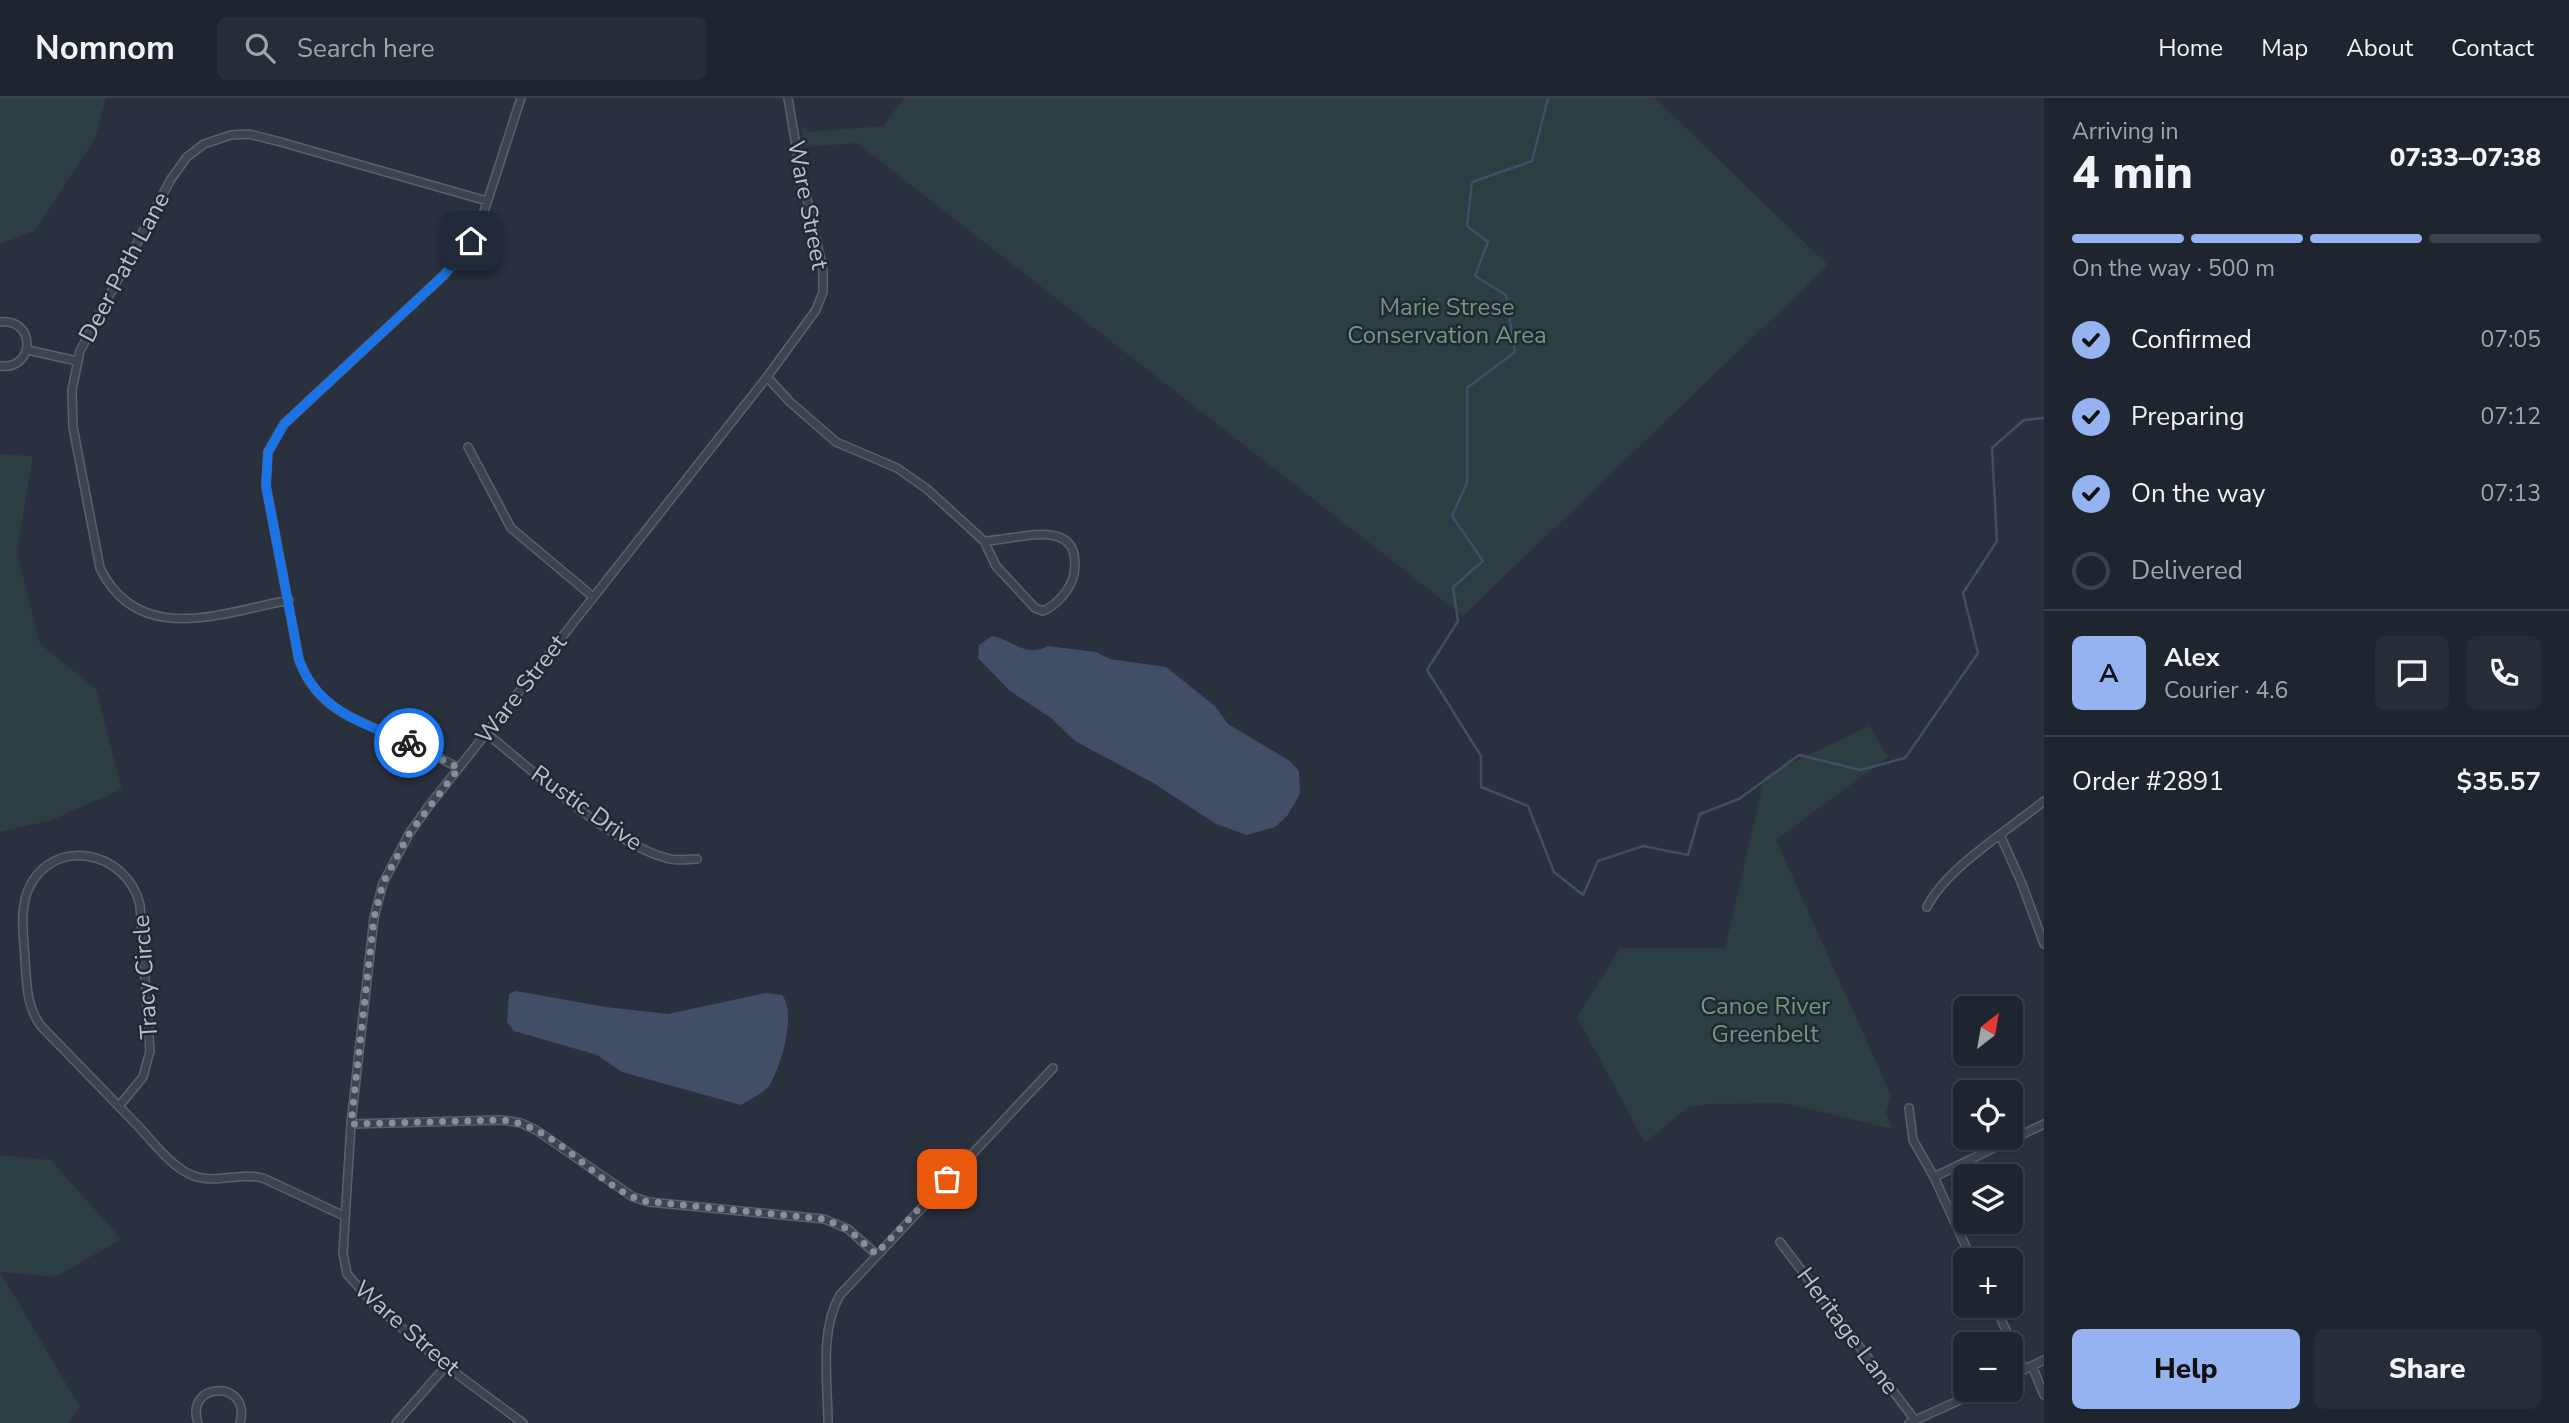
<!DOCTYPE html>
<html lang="en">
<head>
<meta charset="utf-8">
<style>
	body { margin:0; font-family:"Nunito Sans",sans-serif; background:#272d37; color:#f1f3f6; height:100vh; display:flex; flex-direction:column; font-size:26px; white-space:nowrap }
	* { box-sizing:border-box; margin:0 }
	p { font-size:23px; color:#a1a5aa }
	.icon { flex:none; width:38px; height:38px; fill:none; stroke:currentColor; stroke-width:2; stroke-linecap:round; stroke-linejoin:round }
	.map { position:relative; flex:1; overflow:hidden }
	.panel { display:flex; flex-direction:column; background:#1f252f; width:525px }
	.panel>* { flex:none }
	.needle { width:46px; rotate:31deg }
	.tools { position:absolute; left:1953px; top:898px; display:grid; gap:14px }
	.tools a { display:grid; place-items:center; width:70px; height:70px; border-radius:10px; background:#1f252f; box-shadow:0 2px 5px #0004,0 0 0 2px #3c424b; font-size:35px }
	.pin { position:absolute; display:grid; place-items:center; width:60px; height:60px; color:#fff; margin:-30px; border-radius:14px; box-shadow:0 4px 10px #0006 }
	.courier { position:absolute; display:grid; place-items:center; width:70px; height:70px; margin:-35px; border:5px solid #1a73e8; border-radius:50%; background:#fff; color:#222; box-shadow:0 2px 9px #0007 }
	.summary em { font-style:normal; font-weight:800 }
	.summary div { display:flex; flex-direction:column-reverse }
	.summary { display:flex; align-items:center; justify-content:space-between; height:119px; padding:0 28px }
	h1 { font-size:46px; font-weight:800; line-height:52px }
	.bar { display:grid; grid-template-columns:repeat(4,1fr); gap:10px 7px; align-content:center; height:84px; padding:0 28px }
	.bar i { height:9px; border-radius:5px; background:#3c424b }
	.bar .current { background:#95b2f1 }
	.bar p { grid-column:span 4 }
	.line { display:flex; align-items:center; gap:18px; padding:0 28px; border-top:2px solid #3c424b }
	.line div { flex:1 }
	.round { display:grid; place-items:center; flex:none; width:74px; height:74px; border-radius:10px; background:#272d37 }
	ol { padding:0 28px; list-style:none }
	li { display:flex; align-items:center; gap:21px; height:77px }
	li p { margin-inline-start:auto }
	li .icon { padding:7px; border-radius:50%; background:#95b2f1; color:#111; stroke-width:4 }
	li:last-child { color:#a1a5aa }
	li i { width:38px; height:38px; border:4px solid #3c424b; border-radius:50% }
	.button { display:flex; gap:14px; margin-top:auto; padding:14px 28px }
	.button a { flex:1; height:80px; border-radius:10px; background:#95b2f1; color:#111; font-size:28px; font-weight:800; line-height:80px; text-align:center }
	.button a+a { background:#272d37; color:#f1f3f6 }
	header { display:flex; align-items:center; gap:42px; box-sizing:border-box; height:98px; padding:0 35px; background:#1f252f; border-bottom:2px solid #3c424b }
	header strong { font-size:33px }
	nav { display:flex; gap:38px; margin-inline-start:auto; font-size:24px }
	.search { width:490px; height:63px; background:#272d37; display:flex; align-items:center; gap:18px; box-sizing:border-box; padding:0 24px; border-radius:10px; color:#a1a5aa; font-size:26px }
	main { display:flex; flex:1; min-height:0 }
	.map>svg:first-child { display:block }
</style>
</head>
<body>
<header>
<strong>Nomnom</strong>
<div class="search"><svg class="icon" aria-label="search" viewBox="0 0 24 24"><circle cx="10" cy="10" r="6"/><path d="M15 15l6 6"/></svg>Search here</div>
<nav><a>Home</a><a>Map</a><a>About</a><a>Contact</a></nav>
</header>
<main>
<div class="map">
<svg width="2044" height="1325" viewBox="0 0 2044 1325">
	<rect width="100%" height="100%" fill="#29313f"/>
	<path fill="#2c3e41" d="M 0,0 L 106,0 L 96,39 L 35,133 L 0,146 Z
		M 904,0 L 1655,0 L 1828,167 L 1463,518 L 857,45 L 805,49 L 801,28 L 811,34 L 883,28 Z
		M 0,356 L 33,358 L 17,455 L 40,546 L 96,591 L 122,691 L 52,722 L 0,734 Z
		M 1869,628 L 1888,659 L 1776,742 L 1891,997 L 1886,1014 L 1893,1031 L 1784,1005 L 1709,1006 L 1687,1010 L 1645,1045 L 1577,919 L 1620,850 L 1725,850 L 1765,678 Z
		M 0,1057 L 51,1062 L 121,1141 L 56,1179 L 0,1174 L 80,1309 L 68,1325 L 0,1325 Z"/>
	<path fill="#414e66" d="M 992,538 C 1011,541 1028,561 1047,548 L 1096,554 L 1110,561 L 1166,569 L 1216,609 L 1228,626 L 1290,663 L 1299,673 L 1300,696 L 1287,718 L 1275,729 L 1247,737 L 1216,726 L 1155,686 L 1075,643 L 1051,620 L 1010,593 L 978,560 L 979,547 Z
		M 516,893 L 606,909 L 668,916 L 765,895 L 782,897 C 797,914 781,972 768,989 C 761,997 749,1002 741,1007 L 622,974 L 597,957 L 514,933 L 507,924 L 509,896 Z"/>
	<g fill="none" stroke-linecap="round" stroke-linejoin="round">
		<path stroke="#414e66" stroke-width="2.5" d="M 1548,0 L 1532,63 L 1472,84 L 1467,128 L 1488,144 L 1475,178 L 1506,197 L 1515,254 L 1467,290 L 1467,385 L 1452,418 L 1483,463 L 1453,489 L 1458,523 L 1427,572 L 1481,658 L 1481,689 L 1528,708 L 1554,774 L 1583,797 L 1598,763 L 1643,748 L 1688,757 L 1700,716 L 1739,701 L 1799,657 L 1860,672 L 1905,660 L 1978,555 L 1963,495 L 1997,443 L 1992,350 L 2024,322 L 2044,320"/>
		<g stroke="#5b616c" stroke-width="10">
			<path id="street" d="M 0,224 C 36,220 36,272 0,268
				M 28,252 L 77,263
				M 767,279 L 790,304 L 836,344 L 897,370 L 927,391 L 984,443 L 996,468 L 1035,510 L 1043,513 C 1057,507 1071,491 1074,476 C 1083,416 1019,442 984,443
				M 468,349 L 511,430 L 592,498
				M 289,502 C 222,515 138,549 100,470 L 73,329 L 72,292 L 80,253 L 171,81 L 187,59 L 204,46 L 231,37 L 248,36 L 277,43 L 487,103
				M 486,635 C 534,673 611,747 670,761 C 678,763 688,761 697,761
				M 459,670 C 436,658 414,647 391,637 C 349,619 316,608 299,562 L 266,388 L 268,354 L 284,326 L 444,177 L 462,157 L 479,129 L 521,0
				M 2001,739 L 2022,786 L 2044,846
				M 1927,809 C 1946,770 2009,732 2044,703
				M 119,1008 L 143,979 L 150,953 L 140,807 C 127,752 52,737 28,792 C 19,814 24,839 25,862 C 27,886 26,908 41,928 C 74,962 106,995 138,1028 C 154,1045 172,1070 194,1078 C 217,1086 240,1074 263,1080 L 344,1118
				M 1909,1010 L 1913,1042 L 1934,1079 L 1972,1162
				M 351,1026 L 502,1022 L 521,1025 L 536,1032 L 633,1099 L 649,1104 L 824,1121 L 848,1131 L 876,1156
				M 1934,1079 L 2044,1026
				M 1780,1144 L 1915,1322
				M 1995,1208 L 2024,1272
				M 2032,1268 L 2044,1297
				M 2011,1278 L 2044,1262
				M 198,1325 C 184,1283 252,1281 240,1325
				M 396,1325 L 446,1268
				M 523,1325 L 446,1268 L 374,1206 L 347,1176 L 343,1155 L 351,1026 L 374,820 L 383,785 L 409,736 L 428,709 L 767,279 L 816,212 L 823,194 L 823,172 L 799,65 L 788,0
				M 828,1325 C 828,1285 819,1233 840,1197 L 1053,970
				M 1909,1325 L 1982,1292"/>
		</g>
		<use href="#street" stroke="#3d434f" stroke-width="7"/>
	</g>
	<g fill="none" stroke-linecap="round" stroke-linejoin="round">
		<path stroke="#878d99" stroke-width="7" stroke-dasharray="0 12.6" d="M 409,645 L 459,670 L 409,736 L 383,785 L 374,820 L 351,1026 L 502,1022 C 557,1027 591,1084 642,1103 L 824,1121 L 848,1131 L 876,1156 L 947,1081"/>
		<path stroke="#1a73e8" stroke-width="9" d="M 409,645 C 364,626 317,612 299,562 L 266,388 L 268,354 L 284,326 L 444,177 L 471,143"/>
	</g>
	<g text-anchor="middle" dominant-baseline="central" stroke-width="5" stroke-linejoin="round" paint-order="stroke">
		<g font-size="24" fill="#babfc9" stroke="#222834">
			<text transform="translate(808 107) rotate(79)">Ware Street</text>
			<text transform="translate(124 169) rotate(-62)">Deer Path Lane</text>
			<text transform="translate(521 591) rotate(-52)">Ware Street</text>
			<text transform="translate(587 710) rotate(35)">Rustic Drive</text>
			<text transform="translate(145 879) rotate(-94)">Tracy Circle</text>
			<text transform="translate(407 1230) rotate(41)">Ware Street</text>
			<text transform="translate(1848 1233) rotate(53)">Heritage Lane</text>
		</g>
		<g font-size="24" fill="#74977e" stroke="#222834">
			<text x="1447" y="209">Marie Strese<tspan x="1447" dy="28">Conservation Area</tspan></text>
			<text x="1765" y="908">Canoe River<tspan x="1765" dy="28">Greenbelt</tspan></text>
		</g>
	</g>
</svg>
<div class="tools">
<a><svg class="needle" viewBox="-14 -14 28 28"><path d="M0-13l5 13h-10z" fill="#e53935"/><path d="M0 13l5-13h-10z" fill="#a1a5aa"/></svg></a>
<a><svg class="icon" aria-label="locate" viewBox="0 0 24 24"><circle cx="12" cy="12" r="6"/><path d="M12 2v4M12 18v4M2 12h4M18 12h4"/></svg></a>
<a><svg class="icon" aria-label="layers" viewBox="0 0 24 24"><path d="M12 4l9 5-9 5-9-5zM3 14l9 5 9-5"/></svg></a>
<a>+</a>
<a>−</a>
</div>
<div class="pin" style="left:947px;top:1081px;background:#ea580c"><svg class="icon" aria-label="bag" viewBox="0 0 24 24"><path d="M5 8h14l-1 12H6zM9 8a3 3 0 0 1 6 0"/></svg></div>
<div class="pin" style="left:471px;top:143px;background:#1f2937"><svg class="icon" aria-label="home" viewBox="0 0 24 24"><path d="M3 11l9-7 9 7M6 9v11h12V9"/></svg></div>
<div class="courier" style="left:409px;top:645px"><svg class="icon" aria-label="bike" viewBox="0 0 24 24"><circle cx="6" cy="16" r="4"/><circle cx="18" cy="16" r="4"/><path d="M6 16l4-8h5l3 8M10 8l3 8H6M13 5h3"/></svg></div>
</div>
<section class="panel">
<div class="summary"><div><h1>4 min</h1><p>Arriving in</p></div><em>07:33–07:38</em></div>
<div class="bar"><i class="current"></i><i class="current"></i><i class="current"></i><i></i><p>On the way · 500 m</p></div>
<ol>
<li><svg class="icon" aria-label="check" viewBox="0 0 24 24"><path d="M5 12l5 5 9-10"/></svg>Confirmed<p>07:05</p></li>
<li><svg class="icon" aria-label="check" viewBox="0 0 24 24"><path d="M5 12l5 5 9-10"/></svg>Preparing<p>07:12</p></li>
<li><svg class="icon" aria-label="check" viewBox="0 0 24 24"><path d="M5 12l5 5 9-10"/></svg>On the way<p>07:13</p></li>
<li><i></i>Delivered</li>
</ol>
<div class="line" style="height:126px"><b class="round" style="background:#95b2f1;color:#111">A</b><div><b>Alex</b><p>Courier · 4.6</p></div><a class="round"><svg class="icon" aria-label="chat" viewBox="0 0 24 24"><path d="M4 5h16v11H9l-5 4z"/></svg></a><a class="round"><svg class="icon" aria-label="phone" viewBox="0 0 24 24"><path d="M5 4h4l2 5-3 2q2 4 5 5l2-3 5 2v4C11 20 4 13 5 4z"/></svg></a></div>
<div class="line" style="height:91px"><div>Order #2891</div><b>$35.57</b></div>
<div class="button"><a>Help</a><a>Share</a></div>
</section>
</main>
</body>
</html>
